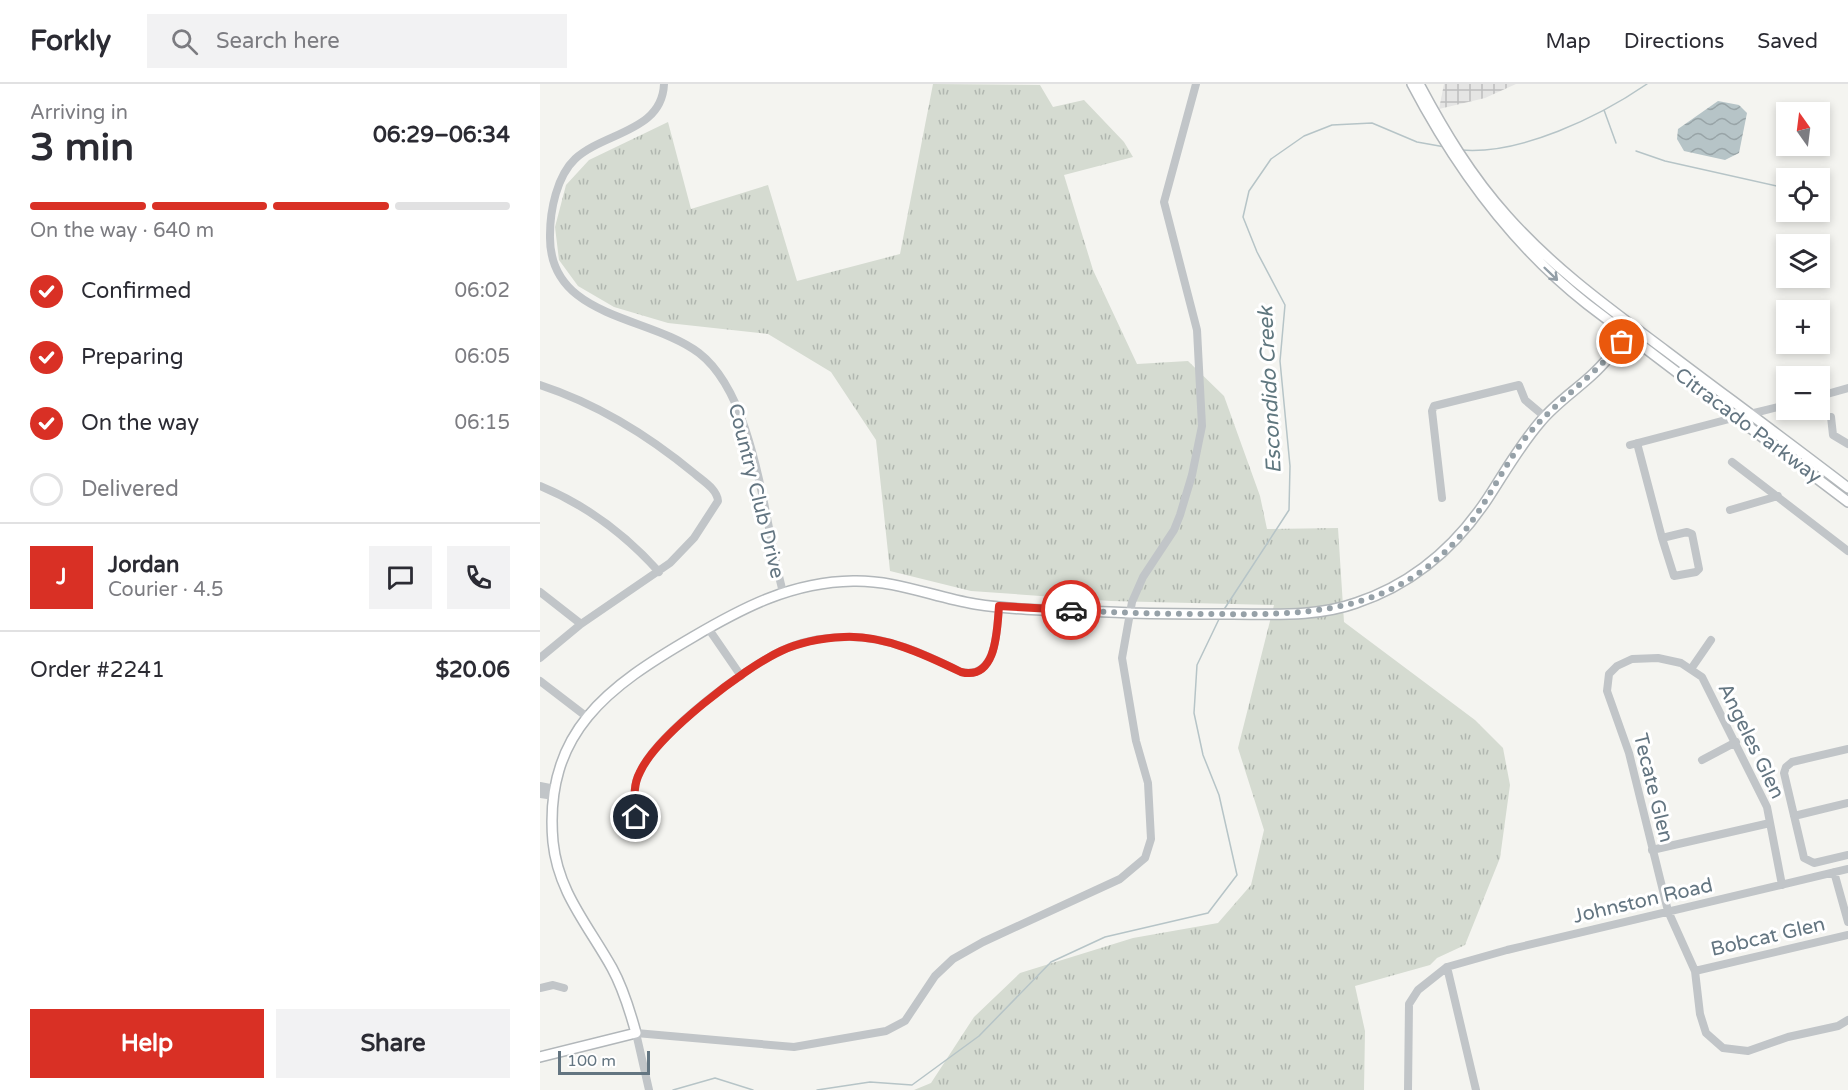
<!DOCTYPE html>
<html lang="en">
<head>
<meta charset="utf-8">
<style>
	body { margin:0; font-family:"Varela Round",sans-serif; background:#f2f2f3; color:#2b2b33; height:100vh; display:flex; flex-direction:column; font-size:22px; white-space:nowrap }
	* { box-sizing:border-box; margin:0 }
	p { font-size:20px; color:#7c7c81 }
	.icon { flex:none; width:33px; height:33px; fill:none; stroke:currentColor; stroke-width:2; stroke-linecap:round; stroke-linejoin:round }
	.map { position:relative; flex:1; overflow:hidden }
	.side { display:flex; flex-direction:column; background:#fff; width:540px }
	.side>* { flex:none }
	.needle { width:39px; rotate:346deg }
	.controls { position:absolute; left:1236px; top:18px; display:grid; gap:12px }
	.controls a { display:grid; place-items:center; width:54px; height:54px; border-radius:0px; background:#fff; box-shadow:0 3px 9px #0003; font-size:30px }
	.scale { position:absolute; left:18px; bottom:15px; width:92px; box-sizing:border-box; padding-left:6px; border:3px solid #637581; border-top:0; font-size:16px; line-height:21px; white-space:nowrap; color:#637581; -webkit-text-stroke:4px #fff; paint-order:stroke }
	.pin { position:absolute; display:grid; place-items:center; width:51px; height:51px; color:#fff; margin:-26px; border:3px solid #fff; border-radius:50%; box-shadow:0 2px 6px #0007 }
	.courier { position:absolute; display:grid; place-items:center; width:60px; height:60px; margin:-30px; border:4px solid #d93025; border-radius:50%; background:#fff; color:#222; box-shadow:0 2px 8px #0007 }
	.summary em { font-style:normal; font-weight:700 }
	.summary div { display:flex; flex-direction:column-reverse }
	.summary { display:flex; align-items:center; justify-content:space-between; height:102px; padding:0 30px }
	h1 { font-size:39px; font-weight:700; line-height:45px }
	.bar { display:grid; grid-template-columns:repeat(4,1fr); gap:9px 6px; align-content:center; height:72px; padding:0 30px }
	.bar i { height:8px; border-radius:4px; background:#e1e1e2 }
	.bar .on { background:#d93025 }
	.bar p { grid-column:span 4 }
	.line { display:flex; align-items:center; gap:15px; padding:0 30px; border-top:2px solid #e1e1e2 }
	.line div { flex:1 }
	.round { display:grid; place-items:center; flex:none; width:63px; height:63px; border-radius:0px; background:#f2f2f3 }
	ol { padding:0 30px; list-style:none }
	li { display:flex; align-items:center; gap:18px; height:66px }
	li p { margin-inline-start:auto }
	li .icon { padding:6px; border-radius:50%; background:#d93025; color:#fff; stroke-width:4 }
	li:last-child { color:#7c7c81 }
	li i { width:33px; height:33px; border:3px solid #e1e1e2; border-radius:50% }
	.primary-button { display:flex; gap:12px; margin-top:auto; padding:12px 30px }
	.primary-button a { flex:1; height:69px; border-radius:0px; background:#d93025; color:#fff; font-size:24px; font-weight:700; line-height:69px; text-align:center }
	.primary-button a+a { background:#f2f2f3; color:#2b2b33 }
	header { display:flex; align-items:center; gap:36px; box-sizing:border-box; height:84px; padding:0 30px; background:#fff; border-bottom:2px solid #e1e1e2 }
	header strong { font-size:28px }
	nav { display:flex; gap:33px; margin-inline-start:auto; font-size:21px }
	.search { width:420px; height:54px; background:#f2f2f3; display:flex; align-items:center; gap:15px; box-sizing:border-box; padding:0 21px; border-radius:0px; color:#7c7c81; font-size:22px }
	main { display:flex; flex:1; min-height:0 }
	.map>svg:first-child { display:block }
</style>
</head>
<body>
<header>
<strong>Forkly</strong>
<div class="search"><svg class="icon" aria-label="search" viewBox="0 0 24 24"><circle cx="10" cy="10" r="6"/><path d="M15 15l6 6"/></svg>Search here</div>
<nav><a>Map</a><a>Directions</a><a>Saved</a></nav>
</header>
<main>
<section class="side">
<div class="summary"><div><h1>3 min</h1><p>Arriving in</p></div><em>06:29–06:34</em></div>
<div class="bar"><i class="on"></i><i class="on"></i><i class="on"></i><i></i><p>On the way · 640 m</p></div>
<ol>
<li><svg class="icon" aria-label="check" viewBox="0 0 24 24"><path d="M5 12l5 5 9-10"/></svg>Confirmed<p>06:02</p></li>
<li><svg class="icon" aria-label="check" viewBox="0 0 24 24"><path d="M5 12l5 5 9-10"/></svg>Preparing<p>06:05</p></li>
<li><svg class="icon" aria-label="check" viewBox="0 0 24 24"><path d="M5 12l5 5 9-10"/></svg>On the way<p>06:15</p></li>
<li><i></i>Delivered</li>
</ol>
<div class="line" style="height:108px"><b class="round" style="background:#d93025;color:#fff">J</b><div><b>Jordan</b><p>Courier · 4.5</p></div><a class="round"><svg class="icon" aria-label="chat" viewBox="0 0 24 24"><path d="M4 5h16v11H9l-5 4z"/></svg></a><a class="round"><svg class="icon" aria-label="phone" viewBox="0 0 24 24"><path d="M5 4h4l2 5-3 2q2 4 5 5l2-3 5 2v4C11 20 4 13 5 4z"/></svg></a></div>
<div class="line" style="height:78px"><div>Order #2241</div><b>$20.06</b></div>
<div class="primary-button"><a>Help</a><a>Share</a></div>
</section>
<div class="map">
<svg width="1308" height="1006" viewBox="0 0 1308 1006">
	<defs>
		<pattern id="industrial-grid" width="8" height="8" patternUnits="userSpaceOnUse" patternTransform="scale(1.5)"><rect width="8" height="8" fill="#e5e5e4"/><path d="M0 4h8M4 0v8" fill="none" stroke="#bdbebe"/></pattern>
		<pattern id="grass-tufts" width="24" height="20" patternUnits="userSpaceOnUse" patternTransform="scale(1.5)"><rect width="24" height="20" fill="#d5dbd1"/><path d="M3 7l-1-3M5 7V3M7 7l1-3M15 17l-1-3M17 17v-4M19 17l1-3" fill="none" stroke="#b0b6af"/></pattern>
		<pattern id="water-waves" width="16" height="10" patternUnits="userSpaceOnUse" patternTransform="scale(1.5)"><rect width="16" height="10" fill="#b6c4c7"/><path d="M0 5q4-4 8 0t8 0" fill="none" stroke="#98a4a7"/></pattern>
	</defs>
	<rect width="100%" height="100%" fill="#f4f4f0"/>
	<path fill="url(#industrial-grid)" d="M 904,0 L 976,0 L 945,14 L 899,25 Z"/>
	<path fill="url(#grass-tufts)" d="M 393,0 L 500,1 L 513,23 L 544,16 L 584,58 L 593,73 L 524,91 L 553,186 L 597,280 L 648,277 L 684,312 L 720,412 L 727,445 L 798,444 L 804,538 L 935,636 L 963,664 L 970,701 L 960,774 L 925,861 L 897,874 L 890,881 L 815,902 L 825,947 L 824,1006 L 374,1006 L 391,999 L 434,933 L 480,889 L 593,854 L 678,839 L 711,801 L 724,746 L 698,664 L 734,521 L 571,517 L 431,507 L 350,487 L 336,356 L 291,288 L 228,250 L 128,239 L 74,223 L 38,202 L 19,176 L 15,143 L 26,101 L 49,76 L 128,38 L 151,125 L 228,101 L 257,197 L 360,170 Z"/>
	<path fill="url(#water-waves)" d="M 1178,17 L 1199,21 L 1207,29 L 1199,69 L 1185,76 L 1144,67 L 1137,55 L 1138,45 Z"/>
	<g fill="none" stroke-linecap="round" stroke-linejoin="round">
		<path stroke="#b6c4c7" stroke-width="1.5" d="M 1064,26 L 1076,59
			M 921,66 C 980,71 1059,33 1107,0
			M 1096,67 L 1125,77 L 1246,104
			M 683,527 L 749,426 L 750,382 L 740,277 L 745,221 L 717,168 L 703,133 L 709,107 L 731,75 L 764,52 L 792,41 L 832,39 L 877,58 L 905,63
			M 133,1006 L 175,994 L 213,1006
			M 277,1006 L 330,998 L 372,1001 L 439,952 L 511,878 L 565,853 L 668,829 L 697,791 L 679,711 L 663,671 L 654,629 L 657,581 L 680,533"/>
		<g stroke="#b2b7ba" stroke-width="12">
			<path id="major" d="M 872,0 C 916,84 972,161 1047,220 L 1308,418
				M 879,0 C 904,47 931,92 967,132 C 1014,185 1070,225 1126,267 C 1187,313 1248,358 1308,404
				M 0,973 L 96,949 C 90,927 83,904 72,884 C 48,841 18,808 13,758 C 3,648 69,602 153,553 C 204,523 252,498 313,497 C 356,496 393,513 435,520 C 486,528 539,526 591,529 C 625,530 659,530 693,530 C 734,530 777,533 816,519 C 873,500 915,464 948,414 C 965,388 980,361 1001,337 C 1016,319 1036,306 1053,290 C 1068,276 1081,259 1094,243"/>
		</g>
		<path stroke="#c1c5c8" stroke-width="8" d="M 124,0 C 122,48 64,48 35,75 C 17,92 10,126 10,151 C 8,235 109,231 159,269 C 216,313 224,440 243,508
			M 0,301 C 58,320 108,351 155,390 C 163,397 177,405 178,417 L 154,454 L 130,479 L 41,540 L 0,574
			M 1280,312 L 1308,304
			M 1210,330 L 1246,321
			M 1291,333 L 1293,351 L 1308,360
			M 1097,359 L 1122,454
			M 1090,361 L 1197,333
			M 1192,378 L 1308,467
			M 0,402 C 46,421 86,451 119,488
			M 902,414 L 892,327 L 894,322 L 979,301 L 985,316 L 1004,332
			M 1190,426 L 1238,412
			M 1147,448 L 1152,450 L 1159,485 L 1156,488 L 1134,492 L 1122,454 Z
			M 0,508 L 41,540
			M 168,544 L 201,592
			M 1151,585 L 1171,556
			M 0,597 L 47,633
			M 1308,665 L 1252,678 L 1246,683 L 1244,689 L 1264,774 L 1274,779 L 1308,771
			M 1162,676 L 1196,658
			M 0,702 L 15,705
			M 0,710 L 14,712
			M 1254,732 L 1308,719
			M 96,733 C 95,717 92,703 100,688 C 117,650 210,578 250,563 C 267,556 289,553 308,553 C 347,552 387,571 421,588 C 457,596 457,546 459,522
			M 1112,766 L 1230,739
			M 1294,788 L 1308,838
			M 1242,801 L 1227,723 L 1162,593 L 1141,579 L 1118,574 L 1092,575 L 1077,582 L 1069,590 L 1067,607 L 1089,669 L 1128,827 L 1155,887 L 1160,930 L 1166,949 L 1183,964 L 1208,967 L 1248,953 L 1298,942 L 1308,936
			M 907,883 L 936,1006
			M 1155,887 L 1308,851
			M 0,904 L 13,901 L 24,904
			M 109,1006 L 96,949 L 254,963 L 346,947 L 365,937 L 395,892 L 413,875 L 443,858 L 580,795 L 605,774 L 611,755 L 608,699 L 596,657 L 582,574 L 592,518 L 603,493 L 634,446 L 640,431 L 652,391 L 662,342 L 657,246 L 624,118 L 656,0
			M 868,1006 L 869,920 L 878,906 L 907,883 L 967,866 L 1308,785"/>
		<use href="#major" stroke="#fff" stroke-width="9"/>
	</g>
	<defs><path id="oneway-shaft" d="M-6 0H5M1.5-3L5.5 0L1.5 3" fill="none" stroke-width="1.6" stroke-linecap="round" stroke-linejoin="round" transform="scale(1.5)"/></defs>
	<use stroke="#929ea7" href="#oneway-shaft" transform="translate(1011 190) rotate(44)"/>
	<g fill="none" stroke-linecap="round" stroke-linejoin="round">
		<path stroke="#96a1a8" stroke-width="6" stroke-dasharray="0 10.8" d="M 531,526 C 578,529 625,530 672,530 C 764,531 846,531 915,458 C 944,427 960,387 986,353 C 1015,318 1053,293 1082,258"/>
		<path stroke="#d93025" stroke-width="8" d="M 96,733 C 95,717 92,703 100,688 C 117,651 204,584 241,567 C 260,558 283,554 304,553 C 344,551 386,571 421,588 C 457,597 457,546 459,522 L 531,526"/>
	</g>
	<g text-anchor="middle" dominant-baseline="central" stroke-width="6" stroke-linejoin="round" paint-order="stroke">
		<g font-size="20" fill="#637581" stroke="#fff">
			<text transform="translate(1208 342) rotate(37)">Citracado Parkway</text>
			<text transform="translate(216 407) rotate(76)">Country Club Drive</text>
			<text transform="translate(1211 657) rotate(64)">Angeles Glen</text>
			<text transform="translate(1113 704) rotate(76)">Tecate Glen</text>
			<text transform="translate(1103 817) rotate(-13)">Johnston Road</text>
			<text transform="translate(1228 853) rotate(-13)">Bobcat Glen</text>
		</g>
		<g font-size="21" font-style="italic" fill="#5f777f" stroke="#fff">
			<text transform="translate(730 306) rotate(-93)">Escondido Creek</text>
		</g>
	</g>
</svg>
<div class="controls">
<a><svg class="needle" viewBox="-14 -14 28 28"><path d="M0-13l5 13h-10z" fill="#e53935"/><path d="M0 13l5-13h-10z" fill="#7c7c81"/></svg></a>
<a><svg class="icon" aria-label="locate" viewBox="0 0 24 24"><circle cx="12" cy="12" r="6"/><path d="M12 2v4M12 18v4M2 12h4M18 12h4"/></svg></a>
<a><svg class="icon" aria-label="layers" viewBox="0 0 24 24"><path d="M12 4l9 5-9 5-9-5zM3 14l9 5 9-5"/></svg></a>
<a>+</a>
<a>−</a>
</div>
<div class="scale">100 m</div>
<div class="pin" style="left:1082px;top:258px;background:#ea580c"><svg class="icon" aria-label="bag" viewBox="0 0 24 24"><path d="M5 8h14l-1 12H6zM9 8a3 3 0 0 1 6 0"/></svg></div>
<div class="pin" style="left:96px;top:733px;background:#1f2937"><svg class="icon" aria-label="home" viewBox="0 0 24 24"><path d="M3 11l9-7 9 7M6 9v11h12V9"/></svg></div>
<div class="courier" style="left:531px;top:526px"><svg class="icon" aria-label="car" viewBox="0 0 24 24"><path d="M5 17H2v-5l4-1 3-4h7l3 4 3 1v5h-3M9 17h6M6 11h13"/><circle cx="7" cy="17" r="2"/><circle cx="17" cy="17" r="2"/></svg></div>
</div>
</main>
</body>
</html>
